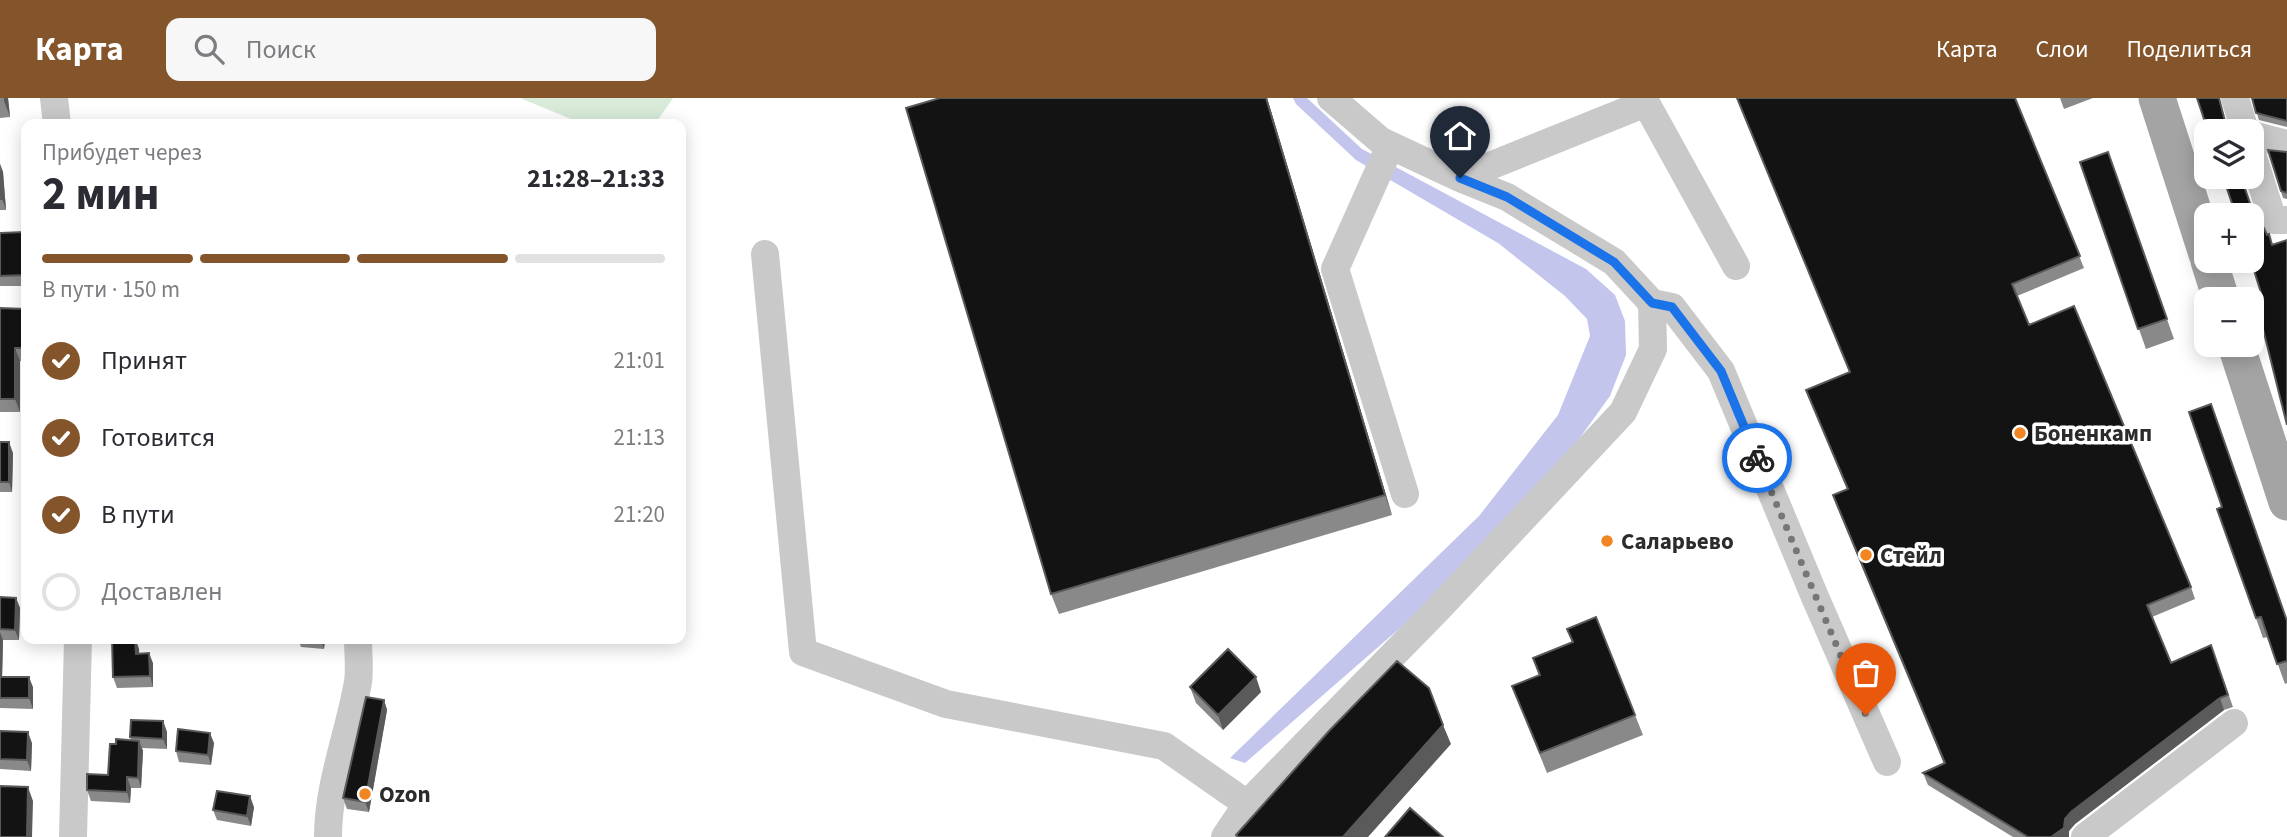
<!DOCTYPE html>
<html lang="ru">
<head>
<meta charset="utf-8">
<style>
	body { margin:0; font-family:"Source Sans 3",sans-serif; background:#f7f7f7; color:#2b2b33; height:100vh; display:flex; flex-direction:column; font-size:26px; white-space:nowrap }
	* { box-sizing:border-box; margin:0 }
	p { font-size:23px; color:#7c7c81 }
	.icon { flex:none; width:38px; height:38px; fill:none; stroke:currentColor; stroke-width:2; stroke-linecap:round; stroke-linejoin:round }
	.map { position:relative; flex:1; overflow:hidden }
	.details { position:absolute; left:21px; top:21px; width:665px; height:525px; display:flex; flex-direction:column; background:#fff; border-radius:14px; box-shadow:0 4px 18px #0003 }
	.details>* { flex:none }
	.controls { position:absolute; left:2194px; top:21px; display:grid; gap:14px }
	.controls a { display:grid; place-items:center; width:70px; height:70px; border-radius:14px; background:#fff; box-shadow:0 4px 18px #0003; font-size:35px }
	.pin { position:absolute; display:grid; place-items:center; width:60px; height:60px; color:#fff; margin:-72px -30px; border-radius:50% 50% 50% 0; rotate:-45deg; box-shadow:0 0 7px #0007 }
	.pin .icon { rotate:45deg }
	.courier { position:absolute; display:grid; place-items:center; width:70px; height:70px; margin:-35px; border:5px solid #1a73e8; border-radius:50%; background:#fff; color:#222; box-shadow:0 2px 9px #0007 }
	.summary em { font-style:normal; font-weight:700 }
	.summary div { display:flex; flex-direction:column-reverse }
	.summary { display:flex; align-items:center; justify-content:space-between; height:119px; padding:0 21px }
	h1 { font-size:46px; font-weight:700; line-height:52px }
	.bar { display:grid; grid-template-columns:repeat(4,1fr); gap:10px 7px; align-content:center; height:84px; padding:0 21px }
	.bar i { height:9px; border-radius:5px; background:#e1e1e2 }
	.bar .selected { background:#84542b }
	.bar p { grid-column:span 4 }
	ol { padding:0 21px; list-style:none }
	li { display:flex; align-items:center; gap:21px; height:77px }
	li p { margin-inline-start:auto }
	li .icon { padding:7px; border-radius:50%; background:#84542b; color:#fff; stroke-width:4 }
	li:last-child { color:#7c7c81 }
	li i { width:38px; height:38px; border:4px solid #e1e1e2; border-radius:50% }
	header { display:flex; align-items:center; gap:42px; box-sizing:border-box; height:98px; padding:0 35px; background:#84542b; color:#fff }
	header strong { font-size:33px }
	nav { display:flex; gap:38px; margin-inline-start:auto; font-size:24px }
	.search { width:490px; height:63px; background:#f7f7f7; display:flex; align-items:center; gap:18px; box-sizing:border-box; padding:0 24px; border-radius:14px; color:#7c7c81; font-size:26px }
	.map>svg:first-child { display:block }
</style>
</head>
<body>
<header>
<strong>Карта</strong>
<div class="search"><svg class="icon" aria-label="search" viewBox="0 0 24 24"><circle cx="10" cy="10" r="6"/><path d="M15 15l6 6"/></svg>Поиск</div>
<nav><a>Карта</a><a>Слои</a><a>Поделиться</a></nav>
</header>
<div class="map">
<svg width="2287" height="739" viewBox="0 0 2287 739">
	<rect width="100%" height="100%" fill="#fff"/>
	<path fill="#d8ebd9" d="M 520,0 L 673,0 L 655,26 L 583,26 Z"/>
	<path fill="#c3c5ed" d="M 1293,0 L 1307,0 L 1362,51 L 1586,171 L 1615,197 L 1625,223 L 1626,257 L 1610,298 L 1574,348 L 1473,463 L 1400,530 L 1245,665 L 1230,660 L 1479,418 L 1558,317 L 1590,238 L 1587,221 L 1565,198 L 1498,145 L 1356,62 L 1296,6 Z"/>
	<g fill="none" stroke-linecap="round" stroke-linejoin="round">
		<path stroke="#c9c9c9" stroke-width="28" d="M 54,0 L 57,26
			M 2235,0 L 2245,33
			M 2252,37 L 2287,46
			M 1390,48 L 1335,171 L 1405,396
			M 2252,56 L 2273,122 L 2287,122
			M 1460,80 L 1646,5 L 1736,168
			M 765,156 L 803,554 L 946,606 L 1164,648 L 1247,706
			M 1652,205 L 1672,209 L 1721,273 L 1815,499 L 1887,664
			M 73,739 L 78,541
			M 328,739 C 328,686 349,636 358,584 C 360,571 358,555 358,541
			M 1225,739 L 1247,706 L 1438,511 L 1623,314 L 1653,251 L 1652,205 L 1614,164 L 1507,99 L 1460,80 L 1381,43 L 1331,0
			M 2085,739 L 2234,625"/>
		<path stroke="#a4a4a4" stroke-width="37" d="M 2157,0 L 2207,156
			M 2209,163 L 2221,201
			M 2236,247 L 2287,404"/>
	</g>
	<path fill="#898989" d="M 0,0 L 8,0 L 10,19 L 0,20 Z
		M 1267,0 L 1392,417 L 1059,516 L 1051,496 Z
		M 1737,0 L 2015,0 L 2084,170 L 2017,198 L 2029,227 L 2191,489 L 2195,501 L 2152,519 L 2171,565 L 2211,547 L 2233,609 L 2224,612 L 2075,726 L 2069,733 L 2069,739 L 2013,739 L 1928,687 L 1923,675 L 1944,666 L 1837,409 L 1833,397 L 1847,391 L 1806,292 L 1850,274 Z
		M 2060,0 L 2093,0 L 2064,11 Z
		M 2252,0 L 2287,0 L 2287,29 L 2259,22 Z
		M 2268,52 L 2287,54 L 2287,101 L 2283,100 Z
		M 2108,54 L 2174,241 L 2146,251 L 2080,64 Z
		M 0,66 L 3,74 L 6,112 L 0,112 Z
		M 0,135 L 26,141 L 26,188 L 0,188 Z
		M 0,210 L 26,211 L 26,263 L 20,263 L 20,314 L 0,314 Z
		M 0,344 L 13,355 L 12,394 L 0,394 Z
		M 2217,411 L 2287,522 L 2287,585 L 2285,586 L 2268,539 L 2263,540 Z
		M 0,499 L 16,500 L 20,510 L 19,542 L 3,542 L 2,579 L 33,589 L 33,611 L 0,610 Z
		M 1567,531 L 1635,617 L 1643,637 L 1547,675 L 1512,588 L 1539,578 L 1533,560 L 1572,544 Z
		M 136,541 L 139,551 L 139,555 L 153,565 L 153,589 L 117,590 L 113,579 Z
		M 298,541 L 325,541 L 324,551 L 301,549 Z
		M 1190,589 L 1261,594 L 1223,632 L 1196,605 Z
		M 384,602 L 387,612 L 369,714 L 347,711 L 343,700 Z
		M 163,623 L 167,634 L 167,651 L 142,650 L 143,653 L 141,690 L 131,690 L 130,705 L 91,703 L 87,692 L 108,677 L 116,646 L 131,642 L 130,639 Z
		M 0,633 L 32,645 L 31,673 L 0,671 Z
		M 214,645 L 211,667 L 179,664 L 176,653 Z
		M 254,709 L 251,728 L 217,722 L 213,712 Z"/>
	<path fill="#5a5a5a" d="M 4,0 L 8,0 L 10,19 L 4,3 Z
		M 1266,0 L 1267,0 L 1392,417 L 1385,397 Z
		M 0,66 L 3,74 L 6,112 L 2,101 Z
		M 24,134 L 26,141 L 26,181 L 25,177 Z
		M 15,250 L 20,263 L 20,314 L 15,301 Z
		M 9,344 L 13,355 L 12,394 L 9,384 Z
		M 16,500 L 20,510 L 19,542 L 15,532 Z
		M 0,534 L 3,542 L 2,584 L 0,578 Z
		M 135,541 L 139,551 L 140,566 L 136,556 Z
		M 321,541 L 325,541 L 324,551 Z
		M 149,555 L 153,565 L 153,589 L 150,578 Z
		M 29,579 L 33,589 L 33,611 L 29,600 Z
		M 1256,579 L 1261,594 L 1223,632 L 1218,617 Z
		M 2220,600 L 2224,612 L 2075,726 L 2069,733 L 2069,739 L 2051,739 L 2071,714 Z
		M 384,602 L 387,612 L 369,714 L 365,704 Z
		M 163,623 L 167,634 L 167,651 L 163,641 Z
		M 1443,627 L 1451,646 L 1368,739 L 1343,739 Z
		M 28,634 L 32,645 L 31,673 L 27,662 Z
		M 210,635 L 214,645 L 211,667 L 208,657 Z
		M 139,643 L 143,653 L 141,690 L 138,680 Z
		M 127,679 L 131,690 L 130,705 L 127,694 Z
		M 28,689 L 33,703 L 32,739 L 27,739 Z
		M 250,698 L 254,709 L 251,728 L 247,718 Z"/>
	<path fill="#131313" stroke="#5a5a5a" stroke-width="2" d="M 940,0 L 1266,0 L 1385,397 L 1051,496 L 906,10 Z
		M 1737,0 L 2015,0 L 2080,158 L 2012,186 L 2029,227 L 2074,208 L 2191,489 L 2147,507 L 2171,565 L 2211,547 L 2228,597 L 2220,600 L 2071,714 L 2065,721 L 2064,730 L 2051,739 L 2028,739 L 1923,675 L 1945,665 L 1833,397 L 1848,391 L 1806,292 L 1850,274 Z
		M 2197,0 L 2219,0 L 2227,31 L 2229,33 L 2208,33 Z
		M 2252,0 L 2287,0 L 2287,23 L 2256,15 Z
		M 126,25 L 126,26 L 84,26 Z
		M 2268,52 L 2287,54 L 2287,95 L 2281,93 Z
		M 2108,54 L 2167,221 L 2138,231 L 2080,64 Z
		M 0,73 L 2,101 L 0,101 Z
		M 2223,79 L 2241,79 L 2255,120 L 2264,130 L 2267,137 L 2269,136 L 2272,147 L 2287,142 L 2287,327 L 2256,203 L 2263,201 L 2251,163 L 2252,163 L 2252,117 L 2236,117 Z
		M 24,134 L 25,177 L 0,178 L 0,135 Z
		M 0,210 L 26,211 L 26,250 L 15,250 L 15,301 L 0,301 Z
		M 2211,306 L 2287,523 L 2287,563 L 2277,566 L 2261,519 L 2256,520 L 2217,411 L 2222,409 L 2189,314 Z
		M 0,344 L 9,344 L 9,384 L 0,384 Z
		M 0,499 L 16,500 L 15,532 L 0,531 Z
		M 1596,519 L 1635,617 L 1540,655 L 1512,588 L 1540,577 L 1533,560 L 1573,544 L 1567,531 Z
		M 112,541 L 135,541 L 136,556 L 149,555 L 150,578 L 113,579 Z
		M 1228,551 L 1256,579 L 1218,617 L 1190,589 Z
		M 1397,563 L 1429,590 L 1443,627 L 1343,739 L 1238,739 L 1236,737 L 1329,633 Z
		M 0,579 L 29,579 L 29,600 L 0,600 Z
		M 366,599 L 384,602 L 365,704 L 343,700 Z
		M 131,622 L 163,623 L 163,641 L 130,639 Z
		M 178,631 L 210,635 L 208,657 L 176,653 Z
		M 0,633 L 28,634 L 27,662 L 0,661 Z
		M 116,641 L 139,643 L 138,680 L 127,679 L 127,694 L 87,692 L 87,676 L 108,677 L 110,646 L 116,646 Z
		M 0,688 L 28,689 L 27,739 L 0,739 Z
		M 217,693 L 250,698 L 247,718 L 213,712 Z
		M 1410,710 L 1443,739 L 1385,739 Z"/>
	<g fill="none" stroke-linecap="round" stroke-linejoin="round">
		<path stroke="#767676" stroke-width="7" stroke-dasharray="0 12.6" d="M 1757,360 L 1866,617"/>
		<path stroke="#1a73e8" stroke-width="9" d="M 1460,80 L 1507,99 L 1614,164 L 1652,205 L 1672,209 L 1721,273 L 1757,360"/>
	</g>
	<g fill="#f18521" stroke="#fff" stroke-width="2.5">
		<circle cx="2020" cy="335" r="7"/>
		<circle cx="1607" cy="443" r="7"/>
		<circle cx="1866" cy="457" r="7"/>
		<circle cx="365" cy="696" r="7"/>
	</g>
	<g text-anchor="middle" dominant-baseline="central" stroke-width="7" stroke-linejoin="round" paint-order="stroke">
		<g font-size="23" font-weight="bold" fill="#2c2c2c" stroke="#fff" text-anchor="start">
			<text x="2034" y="335">Боненкамп</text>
			<text x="1621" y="443">Саларьево</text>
			<text x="1880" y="457">Стейл</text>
			<text x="379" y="696">Ozon</text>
		</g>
	</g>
</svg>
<div class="controls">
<a><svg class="icon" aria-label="layers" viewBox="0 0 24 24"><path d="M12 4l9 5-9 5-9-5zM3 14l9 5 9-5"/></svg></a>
<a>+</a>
<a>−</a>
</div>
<div class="pin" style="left:1866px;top:617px;background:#ea580c"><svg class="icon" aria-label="bag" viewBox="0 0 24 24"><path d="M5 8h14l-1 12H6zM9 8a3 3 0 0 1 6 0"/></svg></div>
<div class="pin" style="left:1460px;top:80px;background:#1f2937"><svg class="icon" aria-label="home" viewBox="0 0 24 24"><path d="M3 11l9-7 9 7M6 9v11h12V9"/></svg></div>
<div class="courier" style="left:1757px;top:360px"><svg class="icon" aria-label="bike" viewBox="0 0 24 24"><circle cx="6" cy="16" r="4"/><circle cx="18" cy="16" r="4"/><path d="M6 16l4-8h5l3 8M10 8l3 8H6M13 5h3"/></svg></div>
<section class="details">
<div class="summary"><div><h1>2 мин</h1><p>Прибудет через</p></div><em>21:28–21:33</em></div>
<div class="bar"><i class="selected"></i><i class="selected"></i><i class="selected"></i><i></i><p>В пути · 150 m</p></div>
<ol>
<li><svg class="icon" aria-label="check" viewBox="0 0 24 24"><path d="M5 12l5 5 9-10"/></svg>Принят<p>21:01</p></li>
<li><svg class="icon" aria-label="check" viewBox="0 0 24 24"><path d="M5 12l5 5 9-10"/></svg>Готовится<p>21:13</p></li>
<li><svg class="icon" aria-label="check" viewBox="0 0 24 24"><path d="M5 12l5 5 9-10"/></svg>В пути<p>21:20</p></li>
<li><i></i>Доставлен</li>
</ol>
</section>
</div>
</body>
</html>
